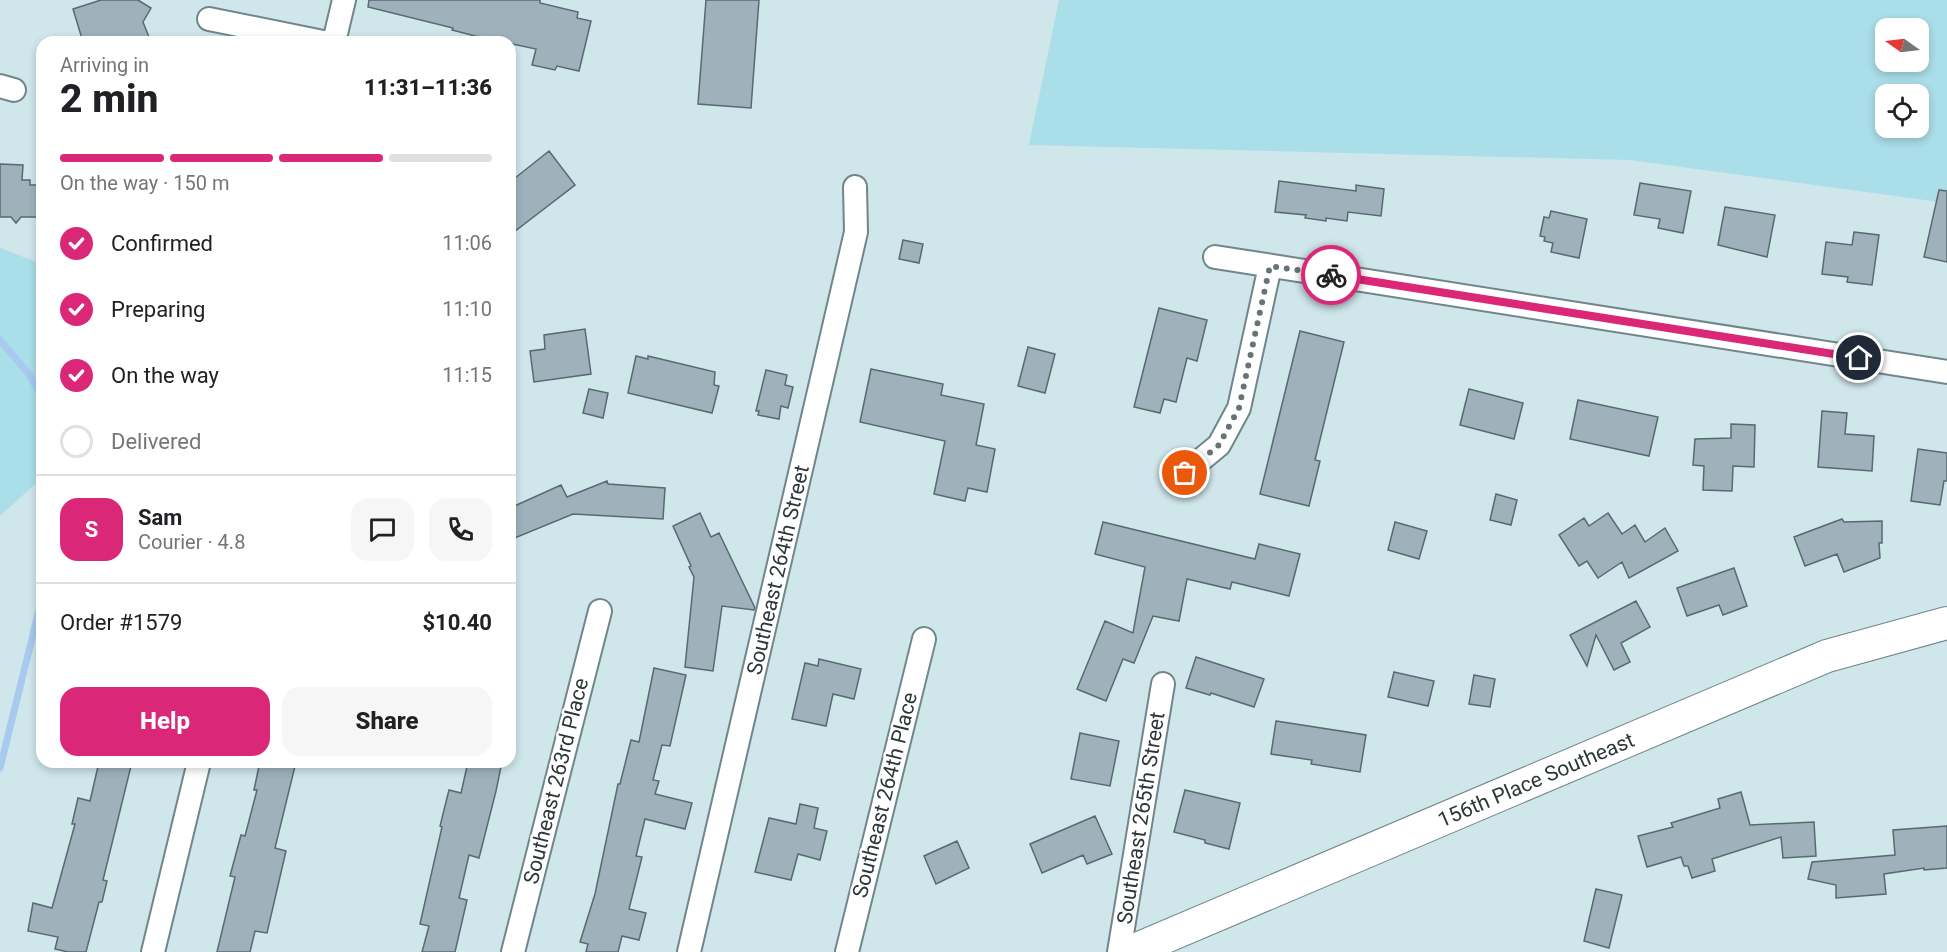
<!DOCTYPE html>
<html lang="en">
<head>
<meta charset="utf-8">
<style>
	body { margin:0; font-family:Roboto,sans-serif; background:#f6f6f6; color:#202124; height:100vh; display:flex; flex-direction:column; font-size:22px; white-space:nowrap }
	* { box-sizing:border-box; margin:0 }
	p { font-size:20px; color:#757577 }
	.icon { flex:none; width:33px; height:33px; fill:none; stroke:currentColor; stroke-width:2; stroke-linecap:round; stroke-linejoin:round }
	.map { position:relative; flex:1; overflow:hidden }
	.sheet { position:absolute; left:36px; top:36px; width:480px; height:732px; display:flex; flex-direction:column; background:#fff; border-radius:18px; box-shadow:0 3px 9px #0003 }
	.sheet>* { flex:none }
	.needle { width:39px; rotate:284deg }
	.controls { position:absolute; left:1875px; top:18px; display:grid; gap:12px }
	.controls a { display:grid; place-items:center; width:54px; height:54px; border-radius:12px; background:#fff; box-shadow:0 3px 9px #0003; font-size:30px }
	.pin { position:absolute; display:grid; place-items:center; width:51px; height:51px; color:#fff; margin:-26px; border:3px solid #fff; border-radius:50%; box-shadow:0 2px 6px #0007 }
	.courier { position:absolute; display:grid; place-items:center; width:60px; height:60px; margin:-30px; border:4px solid #db2777; border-radius:50%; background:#fff; color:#222; box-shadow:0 2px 8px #0007 }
	.overview em { font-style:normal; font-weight:800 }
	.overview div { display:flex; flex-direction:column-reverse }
	.overview { display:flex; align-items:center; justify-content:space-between; height:102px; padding:0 24px }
	h1 { font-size:39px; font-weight:800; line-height:45px }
	.bar { display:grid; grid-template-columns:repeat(4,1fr); gap:9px 6px; align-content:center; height:72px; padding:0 24px }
	.bar i { height:8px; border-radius:4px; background:#e0e0e0 }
	.bar .active { background:#db2777 }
	.bar p { grid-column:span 4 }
	.line { display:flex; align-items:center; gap:15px; padding:0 24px; border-top:2px solid #e0e0e0 }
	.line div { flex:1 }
	.round { display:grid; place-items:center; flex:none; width:63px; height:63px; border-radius:18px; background:#f6f6f6 }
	ol { padding:0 24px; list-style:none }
	li { display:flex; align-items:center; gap:18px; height:66px }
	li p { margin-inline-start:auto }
	li .icon { padding:6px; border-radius:50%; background:#db2777; color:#fff; stroke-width:4 }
	li:last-child { color:#757577 }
	li i { width:33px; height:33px; border:3px solid #e0e0e0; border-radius:50% }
	.cta { display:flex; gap:12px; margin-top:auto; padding:12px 24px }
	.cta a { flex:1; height:69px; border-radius:18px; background:#db2777; color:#fff; font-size:24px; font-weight:800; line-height:69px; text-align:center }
	.cta a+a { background:#f6f6f6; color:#202124 }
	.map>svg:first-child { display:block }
</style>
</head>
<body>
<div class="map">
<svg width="1947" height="952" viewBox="0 0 1947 952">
	<rect width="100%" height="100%" fill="#cfe6ea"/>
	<path fill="#aadee8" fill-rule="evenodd" d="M 1059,0 L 1947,0 L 1947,203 L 1630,160 L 1029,145 ZM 1886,28 L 1918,28 L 1918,62 L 1886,62 ZM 1886,94 L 1918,94 L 1918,128 L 1886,128 Z
		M 0,248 L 42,264 L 42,478 L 0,516 Z"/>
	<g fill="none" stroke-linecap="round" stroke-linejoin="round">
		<path stroke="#a8caef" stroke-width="7" d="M 0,340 L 28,373 L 42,397
			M 0,768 L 42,598"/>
	</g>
	<path fill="#9fb2bc" stroke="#586972" stroke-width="1.5" d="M 101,0 L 138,0 L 151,8 L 143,22 L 149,37 L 133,42 L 83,42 L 73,9 Z
		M 369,0 L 540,0 L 540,3 L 578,12 L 577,18 L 591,21 L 579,71 L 557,66 L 555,70 L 532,65 L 536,49 L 475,36 L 452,30 L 453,28 L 368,7 Z
		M 706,0 L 759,0 L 751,108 L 698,104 Z
		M 549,151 L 575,185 L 510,235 L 510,182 Z
		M 0,164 L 23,165 L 22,180 L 30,180 L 30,185 L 42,185 L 42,217 L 21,217 L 16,223 L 11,217 L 0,217 Z
		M 1279,181 L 1356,191 L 1356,185 L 1384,189 L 1381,216 L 1348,212 L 1347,221 L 1326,218 L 1326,221 L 1305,218 L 1306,215 L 1275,212 Z
		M 1640,183 L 1691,191 L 1683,233 L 1658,228 L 1660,219 L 1634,215 Z
		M 1939,190 L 1947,191 L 1947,262 L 1924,257 Z
		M 1725,207 L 1775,215 L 1767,257 L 1718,245 Z
		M 1551,211 L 1587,219 L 1579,258 L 1551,252 L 1553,243 L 1544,241 L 1545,237 L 1540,236 L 1544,217 L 1549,218 Z
		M 1854,232 L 1879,235 L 1872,285 L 1847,282 L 1848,277 L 1822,274 L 1826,242 L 1852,245 Z
		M 903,240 L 923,244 L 919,263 L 899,259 Z
		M 1159,308 L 1207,320 L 1197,361 L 1187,358 L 1176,402 L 1164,399 L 1160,413 L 1134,407 Z
		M 585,329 L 591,374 L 534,382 L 530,351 L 545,349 L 544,335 Z
		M 1300,331 L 1344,342 L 1315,460 L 1320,461 L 1309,506 L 1260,494 Z
		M 1028,347 L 1055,354 L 1045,393 L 1018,386 Z
		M 636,356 L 648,359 L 648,356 L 715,372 L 714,385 L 719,386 L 712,413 L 628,393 Z
		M 871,369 L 943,384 L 941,395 L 984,404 L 976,445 L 995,449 L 987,492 L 968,488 L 965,501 L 934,494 L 945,441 L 860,422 Z
		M 766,370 L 787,375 L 785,385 L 793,387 L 788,408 L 781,406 L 779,419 L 758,415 L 759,411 L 756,411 Z
		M 589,389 L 608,393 L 603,418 L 583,413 Z
		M 1469,389 L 1523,403 L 1514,439 L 1460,425 Z
		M 1578,400 L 1658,417 L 1649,456 L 1570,439 Z
		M 1822,411 L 1847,413 L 1845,434 L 1874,436 L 1872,471 L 1818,467 Z
		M 1731,424 L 1755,425 L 1754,467 L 1733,466 L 1732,491 L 1703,490 L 1704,466 L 1693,465 L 1695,439 L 1731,438 Z
		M 1918,449 L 1947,453 L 1947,481 L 1944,481 L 1940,505 L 1911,501 Z
		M 607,481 L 608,484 L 665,488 L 663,519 L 573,514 L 510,540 L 510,508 L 561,485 L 567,497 Z
		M 1496,494 L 1517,500 L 1511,525 L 1490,520 Z
		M 700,513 L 711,537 L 719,533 L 755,608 L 754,610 L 722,606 L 713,671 L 685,667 L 694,577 L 689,567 L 691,566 L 673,526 Z
		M 1608,513 L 1622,534 L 1635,525 L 1645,542 L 1665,528 L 1678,551 L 1629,578 L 1622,562 L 1598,578 L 1587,561 L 1579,566 L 1559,535 L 1584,518 L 1589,526 Z
		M 1842,519 L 1844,522 L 1882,521 L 1882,543 L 1879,543 L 1880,558 L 1844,572 L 1837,554 L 1805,566 L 1794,537 Z
		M 1103,522 L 1255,559 L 1259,544 L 1300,554 L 1289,596 L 1232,582 L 1230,589 L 1187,579 L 1179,621 L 1153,616 L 1134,663 L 1123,659 L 1106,701 L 1077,689 L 1105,621 L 1133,633 L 1145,567 L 1095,554 Z
		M 1395,522 L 1427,531 L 1419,559 L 1388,550 Z
		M 1734,568 L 1747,606 L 1723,615 L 1719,605 L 1687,616 L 1677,588 Z
		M 1636,601 L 1650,627 L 1621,643 L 1630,662 L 1614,670 L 1596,635 L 1587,666 L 1570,635 Z
		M 1196,657 L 1264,679 L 1254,707 L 1211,693 L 1210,695 L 1186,688 Z
		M 819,659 L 861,669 L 854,699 L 833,694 L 826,726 L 792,719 L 805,663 L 818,666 Z
		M 654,668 L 686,675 L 670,746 L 662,745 L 653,780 L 659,781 L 655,794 L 692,803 L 685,829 L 645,819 L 636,856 L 642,857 L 629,909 L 646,913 L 639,940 L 622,936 L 618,952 L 586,952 L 588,944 L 580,942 L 595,894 L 618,784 L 620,784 L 631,740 L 639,742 Z
		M 1394,672 L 1434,681 L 1428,706 L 1388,697 Z
		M 1474,675 L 1495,679 L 1490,707 L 1469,704 Z
		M 1276,721 L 1366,735 L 1360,772 L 1311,764 L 1312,760 L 1271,754 Z
		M 1080,733 L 1119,741 L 1110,786 L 1071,779 Z
		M 99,762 L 132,762 L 103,880 L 107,881 L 102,902 L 99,902 L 86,952 L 68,952 L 55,949 L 58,937 L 28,931 L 33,903 L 52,908 L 75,824 L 72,824 L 78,798 L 90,801 Z
		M 264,762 L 296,762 L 275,848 L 286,851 L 267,933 L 255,931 L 250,952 L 217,952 L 235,877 L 230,876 L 241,835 L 245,836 L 257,790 L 254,790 L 259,766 L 263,767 Z
		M 468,762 L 502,762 L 496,791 L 479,858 L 469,855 L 459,898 L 467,900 L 455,952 L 422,952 L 429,926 L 420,924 L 442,827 L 440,826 L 449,790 L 461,793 Z
		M 1185,790 L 1240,803 L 1229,849 L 1205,843 L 1205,840 L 1174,832 Z
		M 1741,792 L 1750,825 L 1814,822 L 1816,856 L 1783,858 L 1781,837 L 1712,859 L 1715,871 L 1692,878 L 1688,866 L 1684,866 L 1681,857 L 1647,867 L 1638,836 L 1673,827 L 1671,823 L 1720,808 L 1718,799 Z
		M 800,804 L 818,808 L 814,828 L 827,831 L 820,860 L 798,854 L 791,880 L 755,872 L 769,818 L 796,824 Z
		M 1095,816 L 1112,854 L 1087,864 L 1083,855 L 1042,873 L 1030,844 Z
		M 1947,826 L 1947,868 L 1924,870 L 1924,868 L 1884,874 L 1886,894 L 1836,898 L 1836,885 L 1808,879 L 1812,862 L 1895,855 L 1893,830 Z
		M 957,841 L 969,868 L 936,884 L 924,856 Z
		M 1596,889 L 1622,895 L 1609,948 L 1584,941 Z"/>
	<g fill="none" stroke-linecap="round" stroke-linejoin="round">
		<g stroke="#70868a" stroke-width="26">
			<path id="street" d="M 209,19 L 323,42
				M 334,42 L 344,0
				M 0,86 L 14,90
				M 1215,257 L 1947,372
				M 1185,473 L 1219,445 L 1239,408 L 1270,266
				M 153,952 L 199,762
				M 513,952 L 600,611
				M 689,952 L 856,232 L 855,187
				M 847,952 L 924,639
				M 1119,952 L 1163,684"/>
		</g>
		<g stroke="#70868a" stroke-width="34">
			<path id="secondary" d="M 1130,952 L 1827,656 L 1947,623"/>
		</g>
		<use href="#street" stroke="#fff" stroke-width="22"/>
		<use href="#secondary" stroke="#fff" stroke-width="32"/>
	</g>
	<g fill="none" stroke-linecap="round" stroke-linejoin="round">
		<path stroke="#667476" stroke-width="6" stroke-dasharray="0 10.8" d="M 1185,473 L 1219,445 L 1239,408 L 1270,266 L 1331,275"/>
		<path stroke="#db2777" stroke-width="8" d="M 1331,275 L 1859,358"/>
	</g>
	<g text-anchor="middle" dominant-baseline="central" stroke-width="5" stroke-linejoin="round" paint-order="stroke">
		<g font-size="21" fill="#2e3738" stroke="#fff">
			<text transform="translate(778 570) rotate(-77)">Southeast 264th Street</text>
			<text transform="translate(1536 780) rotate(-23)">156th Place Southeast</text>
			<text transform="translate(556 781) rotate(-76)">Southeast 263rd Place</text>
			<text transform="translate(885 795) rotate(-76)">Southeast 264th Place</text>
			<text transform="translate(1141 818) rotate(-81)">Southeast 265th Street</text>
		</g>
	</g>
</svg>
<div class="controls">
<a><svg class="needle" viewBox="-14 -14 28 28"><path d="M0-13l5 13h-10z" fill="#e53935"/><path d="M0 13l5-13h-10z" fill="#757577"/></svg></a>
<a><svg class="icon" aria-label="locate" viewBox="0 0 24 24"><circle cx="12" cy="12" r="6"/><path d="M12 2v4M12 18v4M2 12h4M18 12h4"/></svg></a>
</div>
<div class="pin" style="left:1185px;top:473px;background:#ea580c"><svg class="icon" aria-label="bag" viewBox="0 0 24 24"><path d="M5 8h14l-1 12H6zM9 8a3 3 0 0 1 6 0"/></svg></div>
<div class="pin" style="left:1859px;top:358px;background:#1f2937"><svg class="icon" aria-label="home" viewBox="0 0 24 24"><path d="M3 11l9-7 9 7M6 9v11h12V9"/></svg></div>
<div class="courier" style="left:1331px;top:275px"><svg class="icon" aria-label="bike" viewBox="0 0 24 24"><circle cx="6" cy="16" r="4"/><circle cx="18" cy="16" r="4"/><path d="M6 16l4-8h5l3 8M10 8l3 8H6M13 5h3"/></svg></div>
<section class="sheet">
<div class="overview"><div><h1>2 min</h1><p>Arriving in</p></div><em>11:31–11:36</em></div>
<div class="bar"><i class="active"></i><i class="active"></i><i class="active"></i><i></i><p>On the way · 150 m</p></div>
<ol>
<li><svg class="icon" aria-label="check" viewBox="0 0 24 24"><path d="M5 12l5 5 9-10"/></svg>Confirmed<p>11:06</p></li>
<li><svg class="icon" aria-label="check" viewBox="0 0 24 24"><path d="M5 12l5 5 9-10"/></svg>Preparing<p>11:10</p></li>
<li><svg class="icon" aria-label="check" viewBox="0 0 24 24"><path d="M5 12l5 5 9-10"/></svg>On the way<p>11:15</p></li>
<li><i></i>Delivered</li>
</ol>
<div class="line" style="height:108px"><b class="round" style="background:#db2777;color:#fff">S</b><div><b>Sam</b><p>Courier · 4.8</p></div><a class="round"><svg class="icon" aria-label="chat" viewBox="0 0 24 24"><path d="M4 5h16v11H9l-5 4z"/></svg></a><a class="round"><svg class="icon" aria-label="phone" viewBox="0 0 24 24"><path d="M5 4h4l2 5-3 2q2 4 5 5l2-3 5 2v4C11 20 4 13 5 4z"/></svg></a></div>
<div class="line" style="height:78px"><div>Order #1579</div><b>$10.40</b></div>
<div class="cta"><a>Help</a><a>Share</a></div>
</section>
</div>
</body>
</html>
